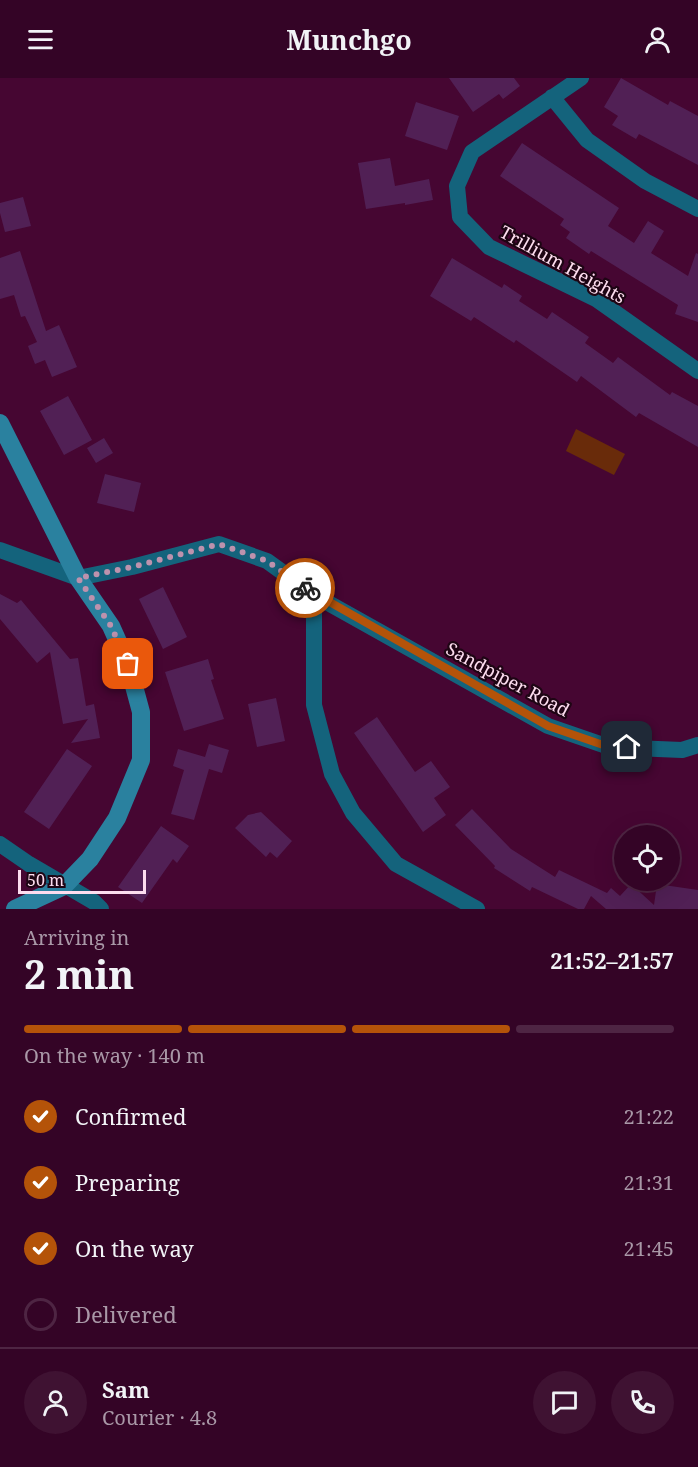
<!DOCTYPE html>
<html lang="en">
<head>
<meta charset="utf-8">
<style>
	body { margin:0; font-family:"Noto Serif",serif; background:#3f1232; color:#f1f3f6; height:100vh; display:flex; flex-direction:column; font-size:22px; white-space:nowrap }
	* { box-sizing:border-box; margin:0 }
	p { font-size:20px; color:#a998a7 }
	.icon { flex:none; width:33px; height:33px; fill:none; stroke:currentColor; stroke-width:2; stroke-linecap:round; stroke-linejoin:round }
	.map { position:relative; height:831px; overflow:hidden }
	.drawer { display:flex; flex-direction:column; background:#340426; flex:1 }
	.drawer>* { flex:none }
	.fabs { position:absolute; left:614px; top:747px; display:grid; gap:12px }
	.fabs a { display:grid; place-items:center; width:66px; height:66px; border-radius:50%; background:#340426; box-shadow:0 6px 24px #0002,0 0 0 2px #4e2543; font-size:30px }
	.scale { position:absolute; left:18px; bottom:15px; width:128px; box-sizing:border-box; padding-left:6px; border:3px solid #fdddef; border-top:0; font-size:16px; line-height:21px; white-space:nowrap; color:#fdddef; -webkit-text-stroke:4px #1e0514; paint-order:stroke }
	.pin { position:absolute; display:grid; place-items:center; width:51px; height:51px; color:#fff; margin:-26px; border-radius:12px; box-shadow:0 3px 9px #0006 }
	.courier { position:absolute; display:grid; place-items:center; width:60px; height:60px; margin:-30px; border:4px solid #b45309; border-radius:50%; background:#fff; color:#222; box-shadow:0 2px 8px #0007 }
	.overview em { font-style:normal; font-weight:700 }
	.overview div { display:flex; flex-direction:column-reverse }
	.overview { display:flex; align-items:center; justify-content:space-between; height:102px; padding:0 24px }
	h1 { font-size:39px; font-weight:700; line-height:45px }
	.bar { display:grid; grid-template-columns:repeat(4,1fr); gap:9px 6px; align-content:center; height:72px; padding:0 24px }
	.bar i { height:8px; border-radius:4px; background:#4e2543 }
	.bar .current { background:#b45309 }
	.bar p { grid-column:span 4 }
	.line { display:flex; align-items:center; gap:15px; padding:0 24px; border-top:2px solid #4e2543 }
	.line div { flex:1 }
	.round { display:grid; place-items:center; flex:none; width:63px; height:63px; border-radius:32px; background:#3f1232 }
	ol { padding:0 24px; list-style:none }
	li { display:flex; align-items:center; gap:18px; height:66px }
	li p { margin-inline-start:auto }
	li .icon { padding:6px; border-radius:50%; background:#b45309; color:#fff; stroke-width:4 }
	li:last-child { color:#a998a7 }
	li i { width:33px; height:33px; border:3px solid #4e2543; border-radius:50% }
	header { display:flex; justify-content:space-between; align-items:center; height:78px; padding:0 24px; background:#340426; font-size:27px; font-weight:700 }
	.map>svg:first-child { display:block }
</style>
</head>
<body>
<header><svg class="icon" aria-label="menu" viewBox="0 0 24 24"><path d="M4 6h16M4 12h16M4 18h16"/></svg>Munchgo<svg class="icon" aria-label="person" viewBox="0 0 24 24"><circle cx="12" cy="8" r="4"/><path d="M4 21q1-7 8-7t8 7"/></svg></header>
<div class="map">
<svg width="698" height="831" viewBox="0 0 698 831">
	<rect width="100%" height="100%" fill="#460632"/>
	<path fill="#692b0a" d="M 576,351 L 625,376 L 614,397 L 566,373 Z"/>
	<path fill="#512055" d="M 449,0 L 514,0 L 520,8 L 503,21 L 499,16 L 473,34 Z
		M 621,0 L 668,27 L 670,23 L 698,38 L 698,87 L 639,56 L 636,61 L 612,47 L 618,38 L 604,29 Z
		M 416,24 L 459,38 L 447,72 L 405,58 Z
		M 522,65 L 619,130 L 608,148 L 634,165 L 648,143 L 664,153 L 651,175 L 688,198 L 696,175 L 698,176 L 698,244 L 675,236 L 678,227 L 591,173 L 589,176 L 566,160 L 570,154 L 560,147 L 564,141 L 500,98 Z
		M 390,80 L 395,108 L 429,101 L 433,122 L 405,127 L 405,125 L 366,131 L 358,85 Z
		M 23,119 L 31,148 L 5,154 L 0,135 L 0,125 Z
		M 20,173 L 46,253 L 59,247 L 77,289 L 52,299 L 45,282 L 35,286 L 28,268 L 37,264 L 25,238 L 21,239 L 14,217 L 0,221 L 0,180 Z
		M 452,180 L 502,210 L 504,206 L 522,218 L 519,223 L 547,241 L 552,234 L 589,259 L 585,265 L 613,285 L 618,279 L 670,317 L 672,314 L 698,328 L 698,369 L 639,335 L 636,339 L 581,298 L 577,304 L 516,262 L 514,265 L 474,239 L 471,243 L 430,218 Z
		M 68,318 L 92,362 L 64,377 L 40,333 Z
		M 104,360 L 113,375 L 96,385 L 87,370 Z
		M 105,396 L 141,405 L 134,434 L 97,425 Z
		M 163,509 L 187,559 L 163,571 L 139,521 Z
		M 0,516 L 17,525 L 21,522 L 70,581 L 78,580 L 86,628 L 94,626 L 100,660 L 71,665 L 88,641 L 63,646 L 50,574 L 37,585 L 0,541 Z
		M 208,581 L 214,601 L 211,602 L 224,641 L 184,653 L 165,594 Z
		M 276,620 L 285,663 L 257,669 L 248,626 Z
		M 377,639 L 415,694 L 431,683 L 450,709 L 434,720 L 446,737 L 423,754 L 354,655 Z
		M 209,666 L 229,672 L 222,695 L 209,691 L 194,742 L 171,736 L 184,692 L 173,688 L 178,671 L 205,679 Z
		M 67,671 L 92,688 L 49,751 L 24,734 Z
		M 472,731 L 511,771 L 555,799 L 559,792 L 607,815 L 611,810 L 620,818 L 631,806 L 654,827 L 657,806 L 698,812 L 698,831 L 606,831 L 591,818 L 584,831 L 578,831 L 532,809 L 530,813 L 494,790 L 495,788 L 455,747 Z
		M 261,734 L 292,763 L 277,780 L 270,774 L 266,779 L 235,750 L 248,737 Z
		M 161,748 L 189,768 L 177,785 L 173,781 L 142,825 L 118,809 Z"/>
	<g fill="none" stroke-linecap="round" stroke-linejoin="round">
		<path stroke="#14637c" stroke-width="16" d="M 581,0 L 472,74 L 457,108 L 460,139 L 489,169 L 596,221 L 698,293
			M 552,19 L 587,62 L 645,103 L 698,131
			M 0,472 L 78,500 L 132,489 L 219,466 L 267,483 L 314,517 L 314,627 L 332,696 L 353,735 L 396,786 L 477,831
			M 314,517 L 548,648 L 609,669 L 682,672 L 698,667
			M 0,766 L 29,786 L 94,824 L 101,831"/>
		<path stroke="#2a819f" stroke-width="18" d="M 0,345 L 78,500 L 111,548 L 128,586 L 141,634 L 141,682 L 117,740 L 90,781 L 64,808 L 15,831"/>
	</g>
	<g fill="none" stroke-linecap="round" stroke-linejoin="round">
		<path stroke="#bd92ad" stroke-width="6" stroke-dasharray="0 10.8" d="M 128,586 L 111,548 L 78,500 L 132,489 L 219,466 L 267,483 L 305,510"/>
		<path stroke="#b45309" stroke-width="8" d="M 305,510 L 548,648 L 609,669 L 627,669"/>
	</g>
	<g text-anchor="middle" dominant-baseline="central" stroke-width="4.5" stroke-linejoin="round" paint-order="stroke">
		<g font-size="18" fill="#fdddef" stroke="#1e0514">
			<text transform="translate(563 186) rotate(29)">Trillium Heights</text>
			<text transform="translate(508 601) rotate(28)">Sandpiper Road</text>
		</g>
	</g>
</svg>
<div class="fabs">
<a><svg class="icon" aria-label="locate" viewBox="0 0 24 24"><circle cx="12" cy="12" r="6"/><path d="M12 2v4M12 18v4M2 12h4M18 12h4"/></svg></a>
</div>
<div class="scale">50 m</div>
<div class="pin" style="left:128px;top:586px;background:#ea580c"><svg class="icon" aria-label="bag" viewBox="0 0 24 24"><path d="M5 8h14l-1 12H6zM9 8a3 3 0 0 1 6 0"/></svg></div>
<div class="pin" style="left:627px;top:669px;background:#1f2937"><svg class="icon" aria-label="home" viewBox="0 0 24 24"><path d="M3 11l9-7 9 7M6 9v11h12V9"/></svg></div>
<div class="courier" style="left:305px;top:510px"><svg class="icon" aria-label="bike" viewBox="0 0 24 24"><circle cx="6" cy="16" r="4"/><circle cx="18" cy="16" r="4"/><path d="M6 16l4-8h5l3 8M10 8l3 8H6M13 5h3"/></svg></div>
</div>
<section class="drawer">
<div class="overview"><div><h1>2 min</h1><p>Arriving in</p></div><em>21:52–21:57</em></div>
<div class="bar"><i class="current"></i><i class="current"></i><i class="current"></i><i></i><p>On the way · 140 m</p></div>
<ol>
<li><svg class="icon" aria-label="check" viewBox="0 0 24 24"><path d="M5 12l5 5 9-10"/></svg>Confirmed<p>21:22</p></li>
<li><svg class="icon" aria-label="check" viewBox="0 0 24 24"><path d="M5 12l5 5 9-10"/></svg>Preparing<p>21:31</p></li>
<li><svg class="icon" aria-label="check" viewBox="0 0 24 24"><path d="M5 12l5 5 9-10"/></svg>On the way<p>21:45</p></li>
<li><i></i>Delivered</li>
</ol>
<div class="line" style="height:108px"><a class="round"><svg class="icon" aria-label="person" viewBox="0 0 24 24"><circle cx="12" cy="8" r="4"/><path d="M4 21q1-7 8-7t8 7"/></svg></a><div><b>Sam</b><p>Courier · 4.8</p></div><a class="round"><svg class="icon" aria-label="chat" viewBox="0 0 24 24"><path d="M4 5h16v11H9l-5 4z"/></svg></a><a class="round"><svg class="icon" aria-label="phone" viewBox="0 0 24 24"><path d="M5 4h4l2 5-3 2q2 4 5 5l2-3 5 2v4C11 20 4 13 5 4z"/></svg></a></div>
</section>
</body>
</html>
